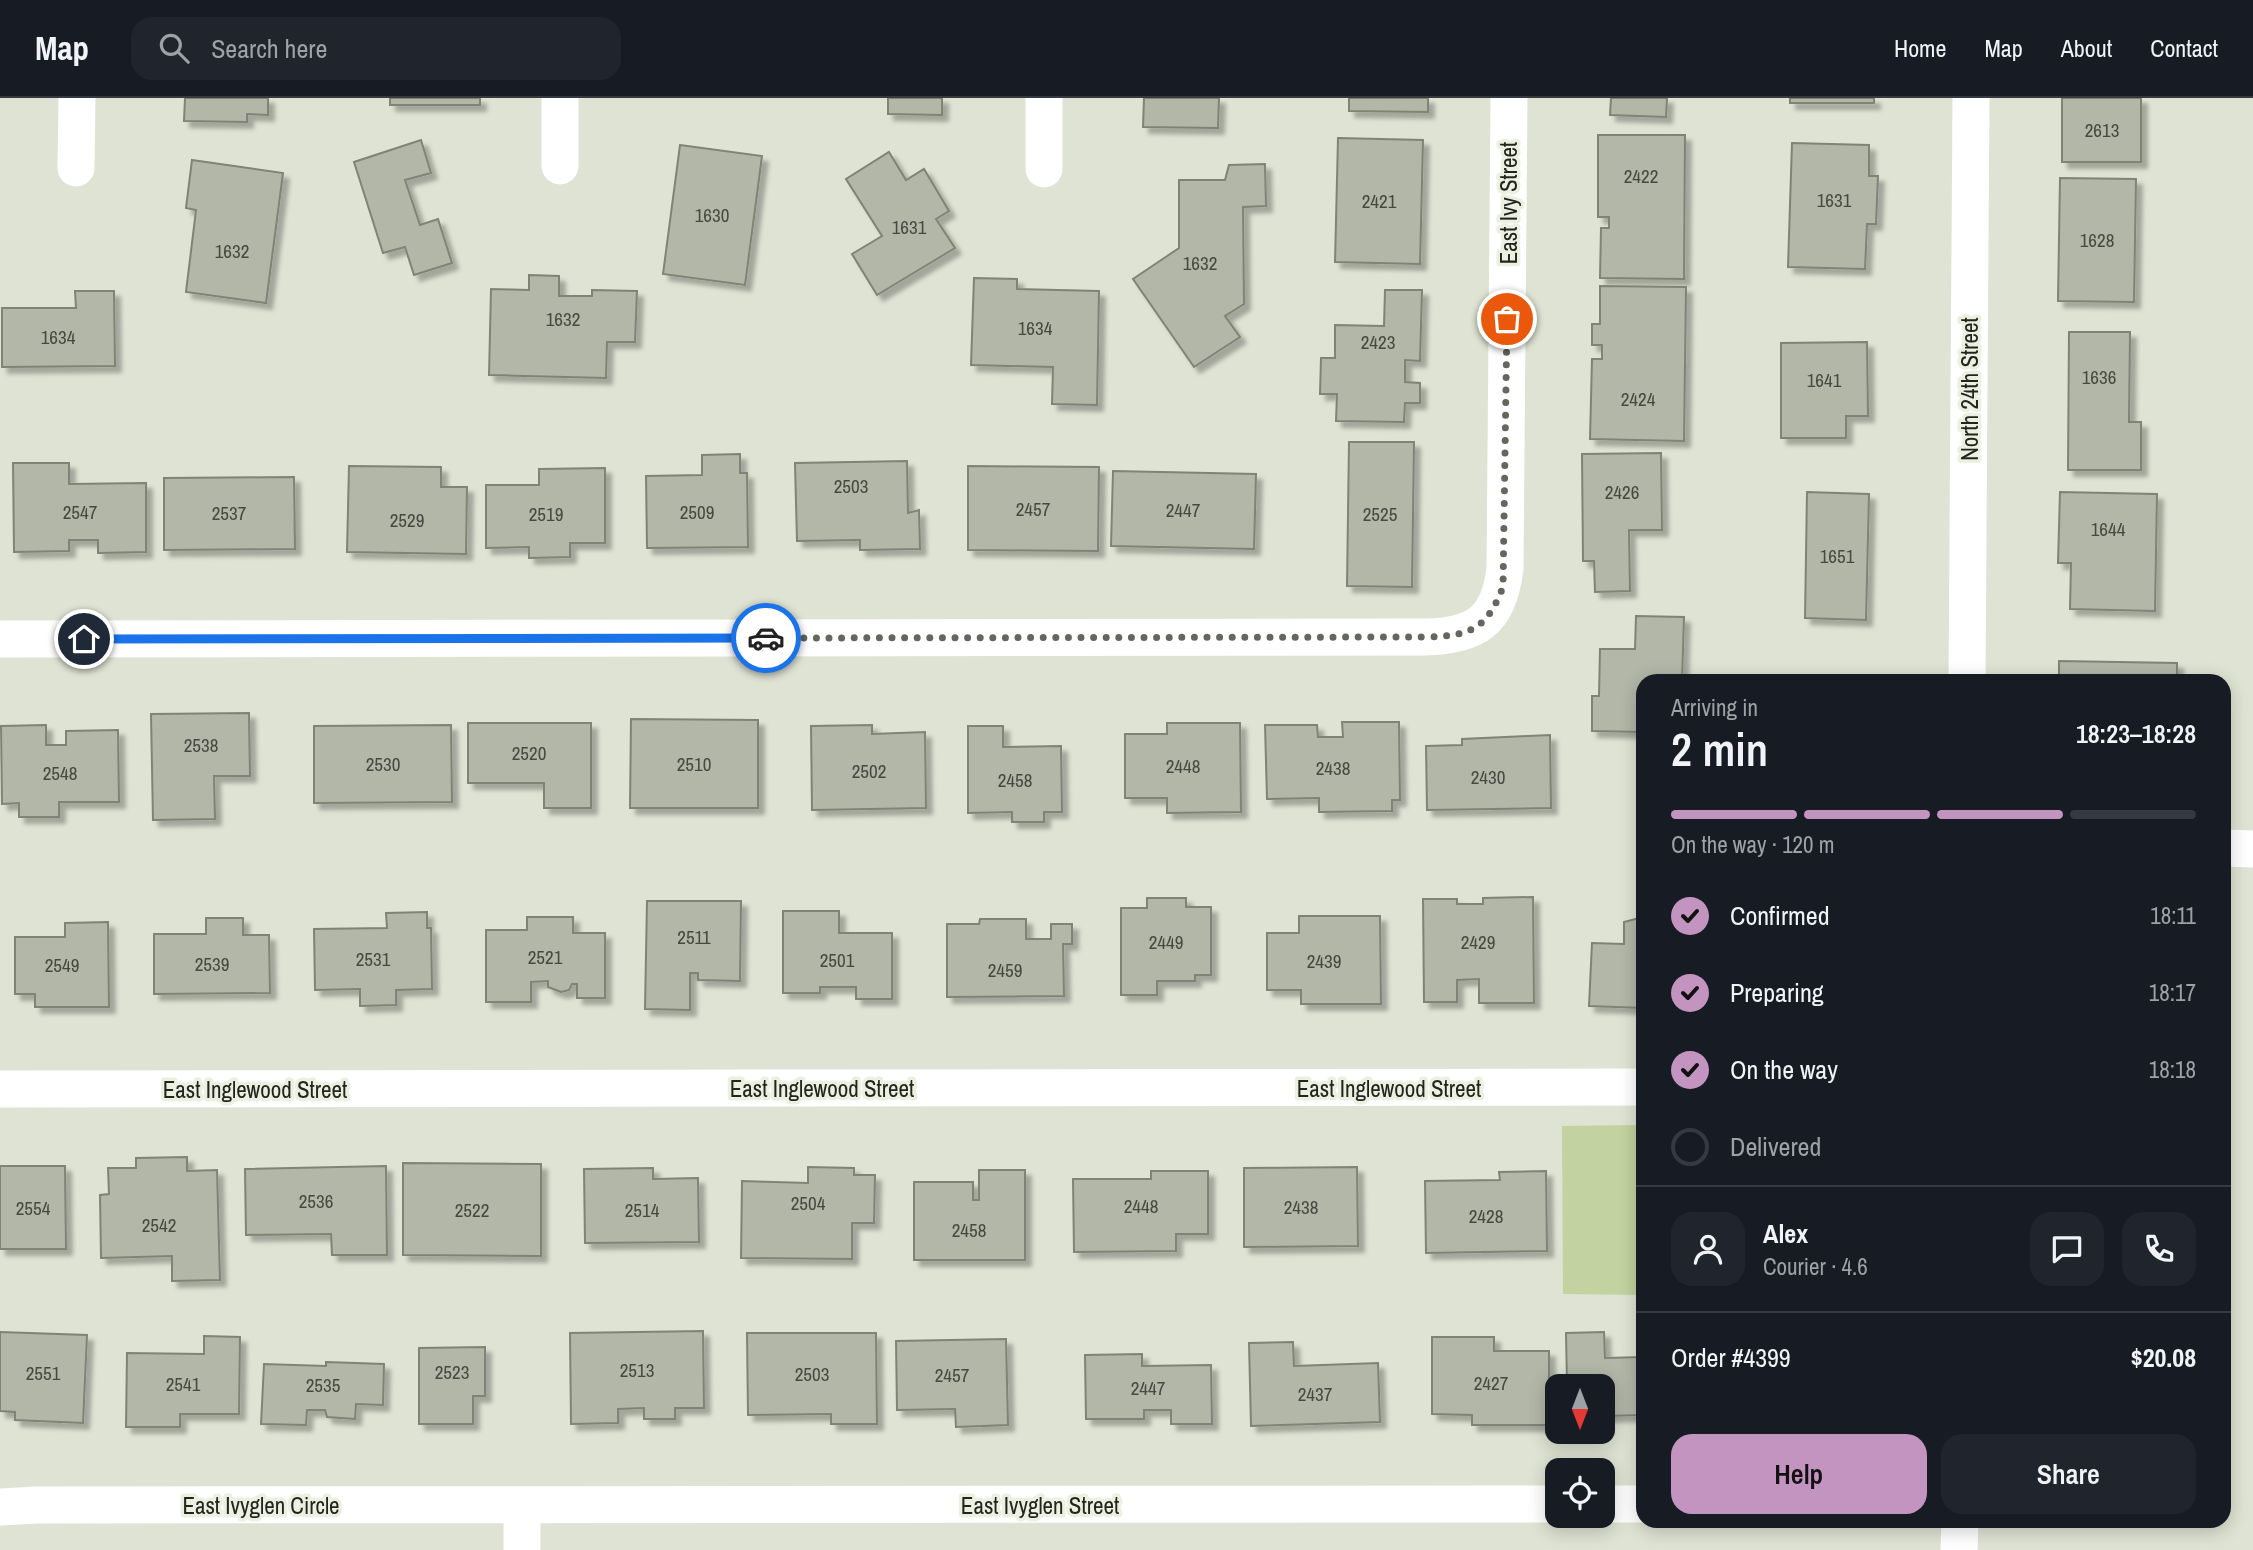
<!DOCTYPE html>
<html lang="en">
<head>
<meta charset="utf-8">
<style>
	body { margin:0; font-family:"Archivo Narrow",sans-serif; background:#20242c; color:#f1f3f6; height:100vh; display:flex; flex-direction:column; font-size:26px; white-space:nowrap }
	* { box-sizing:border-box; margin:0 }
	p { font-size:23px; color:#9ea1a6 }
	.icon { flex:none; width:38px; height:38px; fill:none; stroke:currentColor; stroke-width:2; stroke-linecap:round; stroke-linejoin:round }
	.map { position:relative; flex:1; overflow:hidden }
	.details { position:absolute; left:1636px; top:576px; width:595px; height:854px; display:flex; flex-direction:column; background:#171b24; border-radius:21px; box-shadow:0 4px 18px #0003 }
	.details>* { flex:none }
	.needle { width:46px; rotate:180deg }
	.buttons { position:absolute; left:1545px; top:1276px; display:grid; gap:14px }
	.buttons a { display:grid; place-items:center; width:70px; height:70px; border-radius:14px; background:#171b24; box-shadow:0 4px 18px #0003; font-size:35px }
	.pin { position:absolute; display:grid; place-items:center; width:60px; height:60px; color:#fff; margin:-30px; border:4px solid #fff; border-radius:50%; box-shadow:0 2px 7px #0007 }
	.courier { position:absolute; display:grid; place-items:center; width:70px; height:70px; margin:-35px; border:5px solid #1a73e8; border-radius:50%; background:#fff; color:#222; box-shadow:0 2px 9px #0007 }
	.overview em { font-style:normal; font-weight:600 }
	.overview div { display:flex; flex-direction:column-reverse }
	.overview { display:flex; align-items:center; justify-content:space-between; height:119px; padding:0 35px }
	h1 { font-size:46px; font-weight:600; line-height:52px }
	.bar { display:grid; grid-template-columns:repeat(4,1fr); gap:10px 7px; align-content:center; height:84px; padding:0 35px }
	.bar i { height:9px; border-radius:5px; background:#363941 }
	.bar .selected { background:#c494c1 }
	.bar p { grid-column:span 4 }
	.line { display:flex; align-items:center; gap:18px; padding:0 35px; border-top:2px solid #363941 }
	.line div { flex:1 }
	.round { display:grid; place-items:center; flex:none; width:74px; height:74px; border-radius:21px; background:#20242c }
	ol { padding:0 35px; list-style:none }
	li { display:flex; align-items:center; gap:21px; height:77px }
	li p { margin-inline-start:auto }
	li .icon { padding:7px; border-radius:50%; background:#c494c1; color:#111; stroke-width:4 }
	li:last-child { color:#9ea1a6 }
	li i { width:38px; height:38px; border:4px solid #363941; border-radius:50% }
	.cta { display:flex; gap:14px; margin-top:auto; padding:14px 35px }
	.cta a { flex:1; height:80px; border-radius:21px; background:#c494c1; color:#111; font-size:28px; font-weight:600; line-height:80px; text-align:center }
	.cta a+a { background:#20242c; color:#f1f3f6 }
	header { display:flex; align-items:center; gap:42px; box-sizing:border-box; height:98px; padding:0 35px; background:#171b24; border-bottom:2px solid #363941 }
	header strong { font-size:33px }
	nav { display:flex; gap:38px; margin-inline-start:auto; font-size:24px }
	.search { width:490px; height:63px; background:#20242c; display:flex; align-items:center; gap:18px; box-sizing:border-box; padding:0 24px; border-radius:21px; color:#9ea1a6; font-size:26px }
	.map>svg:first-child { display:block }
</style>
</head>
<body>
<header>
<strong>Map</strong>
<div class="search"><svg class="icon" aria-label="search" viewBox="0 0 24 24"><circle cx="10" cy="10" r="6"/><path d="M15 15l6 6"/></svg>Search here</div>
<nav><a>Home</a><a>Map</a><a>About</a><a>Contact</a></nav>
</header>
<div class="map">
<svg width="2253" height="1452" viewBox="0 0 2253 1452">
	<defs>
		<filter id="shadow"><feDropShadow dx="6" dy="6" stdDeviation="2" flood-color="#0004"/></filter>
	</defs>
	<rect width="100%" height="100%" fill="#dee3d3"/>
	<path fill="#c2d2a0" d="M 1643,1027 L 1643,1197 L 1563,1196 L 1562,1028 Z"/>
	<path fill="#b2b7a8" stroke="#7f8475" stroke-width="2" filter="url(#shadow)" d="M 185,0 L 268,0 L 268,17 L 247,16 L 247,24 L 184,23 Z
		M 390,0 L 480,0 L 480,7 L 390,7 Z
		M 888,0 L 942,0 L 942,17 L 888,16 Z
		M 1144,0 L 1219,0 L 1218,30 L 1143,29 Z
		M 1349,0 L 1428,0 L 1428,14 L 1349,13 Z
		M 1611,0 L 1667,0 L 1666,19 L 1610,17 Z
		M 1790,0 L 1874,0 L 1874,5 L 1790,5 Z
		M 2062,0 L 2141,0 L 2141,64 L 2062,64 Z
		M 1598,37 L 1685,37 L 1684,181 L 1600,180 L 1601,130 L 1609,130 L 1609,119 L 1598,119 Z
		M 1338,40 L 1423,42 L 1420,166 L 1335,164 Z
		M 421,42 L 431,75 L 405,82 L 420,127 L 438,121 L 452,165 L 414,177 L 405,149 L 383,155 L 354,64 Z
		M 1792,45 L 1869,47 L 1869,78 L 1878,78 L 1876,126 L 1867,126 L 1865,171 L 1788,169 Z
		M 680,47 L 762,58 L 745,187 L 663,176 Z
		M 889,54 L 906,82 L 924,71 L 949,113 L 936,121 L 955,150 L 877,197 L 852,156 L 882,138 L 846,81 Z
		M 192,62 L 283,75 L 266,205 L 186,194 L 196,112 L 186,110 Z
		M 1265,66 L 1266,108 L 1243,109 L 1244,206 L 1225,218 L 1240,239 L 1194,269 L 1133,181 L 1179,150 L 1179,82 L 1225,82 L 1229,67 Z
		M 2060,80 L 2136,81 L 2134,204 L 2058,203 Z
		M 529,177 L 559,178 L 559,198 L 592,198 L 592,192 L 637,193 L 635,244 L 607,244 L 606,280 L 489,277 L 491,191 L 529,192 Z
		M 974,180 L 1017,181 L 1017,191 L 1099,193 L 1097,307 L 1052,306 L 1053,269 L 971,267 Z
		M 1600,188 L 1686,189 L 1684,343 L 1590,341 L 1592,261 L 1602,261 L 1602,247 L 1592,247 L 1592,226 L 1600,226 Z
		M 1385,192 L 1422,192 L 1420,263 L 1405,262 L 1405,284 L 1420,285 L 1420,305 L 1405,305 L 1404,324 L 1336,323 L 1337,296 L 1320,296 L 1321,260 L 1335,260 L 1335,227 L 1384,228 Z
		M 75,193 L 114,193 L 115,268 L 2,269 L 2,210 L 76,210 Z
		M 2069,234 L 2130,234 L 2129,324 L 2141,324 L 2141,372 L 2068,372 Z
		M 1867,244 L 1868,318 L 1846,318 L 1846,340 L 1781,340 L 1781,245 Z
		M 1349,344 L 1414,344 L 1412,489 L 1347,488 Z
		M 1661,355 L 1662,432 L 1629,432 L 1630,493 L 1595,494 L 1594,463 L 1583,463 L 1582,356 Z
		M 740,356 L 740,375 L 747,375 L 748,449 L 647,450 L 646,378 L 702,377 L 702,357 Z
		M 907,363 L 908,415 L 919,412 L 920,451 L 860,452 L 860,442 L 797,443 L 795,365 Z
		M 13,365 L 69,365 L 69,386 L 146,385 L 146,454 L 98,455 L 98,442 L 69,442 L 69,453 L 14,454 Z
		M 349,368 L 441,369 L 441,389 L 467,389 L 466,456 L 347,454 Z
		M 968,368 L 1099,369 L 1098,453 L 968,452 Z
		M 605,370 L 605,445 L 570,445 L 570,459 L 529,460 L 529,449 L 486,450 L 486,387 L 539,387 L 539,371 Z
		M 1113,373 L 1256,376 L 1254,451 L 1111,448 Z
		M 294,379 L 295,451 L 164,452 L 164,380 Z
		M 1807,394 L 1869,396 L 1866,522 L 1805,520 Z
		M 2060,394 L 2157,396 L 2155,513 L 2070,511 L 2071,465 L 2058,465 Z
		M 1636,518 L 1684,519 L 1682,583 L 1643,583 L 1643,634 L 1592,633 L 1592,598 L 1599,598 L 1600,551 L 1635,551 Z
		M 2059,563 L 2177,565 L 2177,583 L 2059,583 Z
		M 249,615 L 250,678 L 214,678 L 215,721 L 153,722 L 151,616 Z
		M 631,621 L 758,622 L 758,710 L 630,710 Z
		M 1342,624 L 1399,624 L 1400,702 L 1392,702 L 1392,713 L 1319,714 L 1319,700 L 1267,701 L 1265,627 L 1317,627 L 1318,639 L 1343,639 Z
		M 468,625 L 591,625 L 591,710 L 544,710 L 544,685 L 468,685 Z
		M 1167,625 L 1240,625 L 1241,714 L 1167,715 L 1167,700 L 1125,700 L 1125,636 L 1167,636 Z
		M 46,627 L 46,647 L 66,647 L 66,633 L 118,632 L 119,704 L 59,704 L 59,719 L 19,719 L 19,705 L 2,706 L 1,628 Z
		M 451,627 L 452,704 L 314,705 L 314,628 Z
		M 872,627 L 872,636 L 925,634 L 926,710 L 812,712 L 811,628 Z
		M 968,628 L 1003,628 L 1003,649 L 1061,648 L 1062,714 L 1044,714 L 1044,724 L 1012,724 L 1012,714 L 968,715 Z
		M 1550,637 L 1551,710 L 1427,712 L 1426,648 L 1462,647 L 1462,641 Z
		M 1533,799 L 1534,905 L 1479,905 L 1479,881 L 1457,882 L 1457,904 L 1424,904 L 1423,801 L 1457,801 L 1457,806 L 1483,806 L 1483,800 Z
		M 1147,800 L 1186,800 L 1186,809 L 1211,809 L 1211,877 L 1195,877 L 1195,883 L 1157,883 L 1157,897 L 1121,897 L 1121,810 L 1147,810 Z
		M 647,803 L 741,803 L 740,883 L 698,882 L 698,875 L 690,875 L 690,912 L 645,911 Z
		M 783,813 L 839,813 L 839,835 L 892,835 L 892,901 L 856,901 L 856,889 L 820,889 L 820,895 L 783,895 Z
		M 427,814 L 427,830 L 431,830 L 432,891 L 396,892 L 396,907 L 360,908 L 360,891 L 315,892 L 314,831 L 387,830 L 386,815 Z
		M 1299,818 L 1380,818 L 1381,906 L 1301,906 L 1301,892 L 1267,892 L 1267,835 L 1299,835 Z
		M 527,819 L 573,819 L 573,835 L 605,835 L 605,900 L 577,900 L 577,886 L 572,886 L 569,892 L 561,894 L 548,889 L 548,883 L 531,884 L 531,904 L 486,904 L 486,832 L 527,832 Z
		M 1643,819 L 1643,910 L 1589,908 L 1592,845 L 1624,846 L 1624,824 Z
		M 206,820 L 243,820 L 243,837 L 269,837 L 270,895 L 154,896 L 154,836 L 206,836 Z
		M 980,821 L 1026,821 L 1026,841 L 1051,841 L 1051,826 L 1072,826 L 1072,846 L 1063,846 L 1064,898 L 947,899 L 947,826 L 979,826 Z
		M 108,824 L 109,909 L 35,909 L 35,896 L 15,896 L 15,839 L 65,839 L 65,825 Z
		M 187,1059 L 187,1073 L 217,1072 L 220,1182 L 172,1183 L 172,1158 L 101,1160 L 100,1097 L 109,1096 L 108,1070 L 136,1070 L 136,1060 Z
		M 403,1065 L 541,1066 L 541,1158 L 403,1157 Z
		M 0,1068 L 65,1068 L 66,1151 L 0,1151 Z
		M 386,1068 L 387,1157 L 332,1157 L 331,1136 L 246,1137 L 245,1071 Z
		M 808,1069 L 854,1070 L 854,1077 L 875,1077 L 874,1125 L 852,1125 L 852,1161 L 741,1160 L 742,1083 L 808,1085 Z
		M 1357,1069 L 1358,1148 L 1244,1149 L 1244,1070 Z
		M 653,1070 L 653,1081 L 698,1080 L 699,1144 L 585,1145 L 584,1071 Z
		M 979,1072 L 1025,1072 L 1025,1162 L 914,1162 L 914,1084 L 973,1084 L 973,1102 L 979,1102 Z
		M 1151,1073 L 1208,1073 L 1208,1136 L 1176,1136 L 1176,1153 L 1074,1154 L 1073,1081 L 1151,1081 Z
		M 1546,1073 L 1547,1153 L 1426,1155 L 1425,1083 L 1500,1082 L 1499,1074 Z
		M 703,1233 L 704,1310 L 675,1310 L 675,1321 L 644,1321 L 644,1310 L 618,1311 L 618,1325 L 571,1326 L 570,1235 Z
		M 0,1234 L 87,1237 L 83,1325 L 15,1322 L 15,1314 L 0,1313 Z
		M 1604,1234 L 1605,1260 L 1643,1259 L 1643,1317 L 1603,1318 L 1603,1288 L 1567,1288 L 1566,1235 Z
		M 747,1235 L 876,1235 L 877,1326 L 831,1326 L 831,1316 L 748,1317 Z
		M 204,1238 L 240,1239 L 239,1316 L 180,1316 L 180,1329 L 126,1329 L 127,1255 L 204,1256 Z
		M 1432,1239 L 1494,1239 L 1494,1253 L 1549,1253 L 1549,1327 L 1472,1327 L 1472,1317 L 1432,1316 Z
		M 1006,1241 L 1008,1327 L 956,1329 L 955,1311 L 897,1312 L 896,1243 Z
		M 1293,1244 L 1294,1268 L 1378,1265 L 1380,1324 L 1251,1328 L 1249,1245 Z
		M 485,1249 L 485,1298 L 473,1298 L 473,1326 L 419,1326 L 419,1250 Z
		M 1142,1256 L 1142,1268 L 1211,1267 L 1212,1326 L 1171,1326 L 1171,1312 L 1144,1312 L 1144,1321 L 1086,1321 L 1085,1257 Z
		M 326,1264 L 384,1266 L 383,1307 L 356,1306 L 355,1321 L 327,1319 L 325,1312 L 307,1312 L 306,1327 L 261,1326 L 264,1266 L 326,1268 Z"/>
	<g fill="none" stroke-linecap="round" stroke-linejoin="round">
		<path stroke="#fff" stroke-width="37" d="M 560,0 L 560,68
			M 76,70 L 77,0
			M 1044,71 L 1044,0
			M 0,541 L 1425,539 C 1476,538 1499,523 1505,470 L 1509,0
			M 1967,583 L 1971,0
			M 2224,750 L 2253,751
			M 0,991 L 1643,989
			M 1603,1406 L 1643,1406
			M 0,1409 L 36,1407 L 1558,1406
			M 522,1452 L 522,1407
			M 1959,1452 L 1960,1423"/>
	</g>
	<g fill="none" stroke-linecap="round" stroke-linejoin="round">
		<path stroke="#64675d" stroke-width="7" stroke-dasharray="0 12.6" d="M 766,540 L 1425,539 C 1469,538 1486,533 1503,489 L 1507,221"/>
		<path stroke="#1a73e8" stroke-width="9" d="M 84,541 L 766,540"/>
	</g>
	<g text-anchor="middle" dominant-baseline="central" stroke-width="7" stroke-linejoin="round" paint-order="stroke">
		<g font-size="19" fill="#464940">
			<text x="2102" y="32">2613</text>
			<text x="1641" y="78">2422</text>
			<text x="1834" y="102">1631</text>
			<text x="1379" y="103">2421</text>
			<text x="712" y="117">1630</text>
			<text x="909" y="129">1631</text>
			<text x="2097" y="142">1628</text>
			<text x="232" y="153">1632</text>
			<text x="1200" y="165">1632</text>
			<text x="563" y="221">1632</text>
			<text x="1035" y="230">1634</text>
			<text x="58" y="239">1634</text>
			<text x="1378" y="244">2423</text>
			<text x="2099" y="279">1636</text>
			<text x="1824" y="282">1641</text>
			<text x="1638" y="301">2424</text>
			<text x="851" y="388">2503</text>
			<text x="1622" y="394">2426</text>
			<text x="1033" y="411">2457</text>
			<text x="1183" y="412">2447</text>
			<text x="80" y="414">2547</text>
			<text x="697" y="414">2509</text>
			<text x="229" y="415">2537</text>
			<text x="546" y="416">2519</text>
			<text x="1380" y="416">2525</text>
			<text x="407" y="422">2529</text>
			<text x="2108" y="431">1644</text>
			<text x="1837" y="458">1651</text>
			<text x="201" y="647">2538</text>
			<text x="529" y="655">2520</text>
			<text x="383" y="666">2530</text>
			<text x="694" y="666">2510</text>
			<text x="1183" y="668">2448</text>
			<text x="1333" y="670">2438</text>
			<text x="869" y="673">2502</text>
			<text x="60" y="675">2548</text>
			<text x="1488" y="679">2430</text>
			<text x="1015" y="682">2458</text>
			<text x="694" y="839">2511</text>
			<text x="1166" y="844">2449</text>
			<text x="1478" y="844">2429</text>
			<text x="545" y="859">2521</text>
			<text x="373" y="861">2531</text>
			<text x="837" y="862">2501</text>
			<text x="1324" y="863">2439</text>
			<text x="212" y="866">2539</text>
			<text x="62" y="867">2549</text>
			<text x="1005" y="872">2459</text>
			<text x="316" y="1103">2536</text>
			<text x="808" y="1105">2504</text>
			<text x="1141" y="1108">2448</text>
			<text x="1301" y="1109">2438</text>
			<text x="33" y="1110">2554</text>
			<text x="472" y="1112">2522</text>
			<text x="642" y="1112">2514</text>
			<text x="1486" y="1118">2428</text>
			<text x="159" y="1127">2542</text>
			<text x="969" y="1132">2458</text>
			<text x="637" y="1272">2513</text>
			<text x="452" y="1274">2523</text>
			<text x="43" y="1275">2551</text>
			<text x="812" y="1276">2503</text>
			<text x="952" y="1277">2457</text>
			<text x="1491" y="1285">2427</text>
			<text x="183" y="1286">2541</text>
			<text x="323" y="1287">2535</text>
			<text x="1148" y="1290">2447</text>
			<text x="1315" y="1296">2437</text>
		</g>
		<g font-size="23" fill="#22241e" stroke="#ebf0e0">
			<text transform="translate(1508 105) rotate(-90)">East Ivy Street</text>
			<text transform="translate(1969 291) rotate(-90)">North 24th Street</text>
			<text x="822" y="990">East Inglewood Street</text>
			<text x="1389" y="990">East Inglewood Street</text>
			<text x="255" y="991">East Inglewood Street</text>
			<text x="261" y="1407">East Ivyglen Circle</text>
			<text x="1040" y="1407">East Ivyglen Street</text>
		</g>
	</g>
</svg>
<div class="buttons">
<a><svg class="needle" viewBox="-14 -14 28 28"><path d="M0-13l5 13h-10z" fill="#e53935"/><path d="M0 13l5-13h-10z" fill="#9ea1a6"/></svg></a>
<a><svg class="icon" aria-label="locate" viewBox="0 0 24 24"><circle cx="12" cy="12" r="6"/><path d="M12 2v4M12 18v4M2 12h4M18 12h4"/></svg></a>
</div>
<div class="pin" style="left:1507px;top:221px;background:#ea580c"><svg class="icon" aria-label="bag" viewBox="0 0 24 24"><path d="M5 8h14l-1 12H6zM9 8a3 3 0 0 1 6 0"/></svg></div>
<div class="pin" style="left:84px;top:541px;background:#1f2937"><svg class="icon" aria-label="home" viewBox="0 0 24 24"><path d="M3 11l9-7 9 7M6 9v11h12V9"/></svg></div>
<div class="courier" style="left:766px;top:540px"><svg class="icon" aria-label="car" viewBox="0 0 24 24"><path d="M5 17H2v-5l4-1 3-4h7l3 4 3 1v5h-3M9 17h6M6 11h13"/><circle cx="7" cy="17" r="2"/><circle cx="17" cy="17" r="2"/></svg></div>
<section class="details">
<div class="overview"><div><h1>2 min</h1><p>Arriving in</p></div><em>18:23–18:28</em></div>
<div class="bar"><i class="selected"></i><i class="selected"></i><i class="selected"></i><i></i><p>On the way · 120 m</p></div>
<ol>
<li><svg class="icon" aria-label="check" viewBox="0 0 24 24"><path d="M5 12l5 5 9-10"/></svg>Confirmed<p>18:11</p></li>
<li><svg class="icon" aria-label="check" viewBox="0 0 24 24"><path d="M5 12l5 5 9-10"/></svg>Preparing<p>18:17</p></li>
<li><svg class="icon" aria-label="check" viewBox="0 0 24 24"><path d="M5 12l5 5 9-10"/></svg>On the way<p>18:18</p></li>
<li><i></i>Delivered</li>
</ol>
<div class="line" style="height:126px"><a class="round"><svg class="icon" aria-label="person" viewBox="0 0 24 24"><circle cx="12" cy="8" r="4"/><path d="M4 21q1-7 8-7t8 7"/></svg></a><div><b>Alex</b><p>Courier · 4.6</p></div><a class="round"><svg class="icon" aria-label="chat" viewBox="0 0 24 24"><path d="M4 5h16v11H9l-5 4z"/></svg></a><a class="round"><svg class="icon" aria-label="phone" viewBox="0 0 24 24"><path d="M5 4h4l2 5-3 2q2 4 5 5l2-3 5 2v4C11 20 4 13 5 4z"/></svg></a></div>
<div class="line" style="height:91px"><div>Order #4399</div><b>$20.08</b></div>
<div class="cta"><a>Help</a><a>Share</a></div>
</section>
</div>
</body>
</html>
